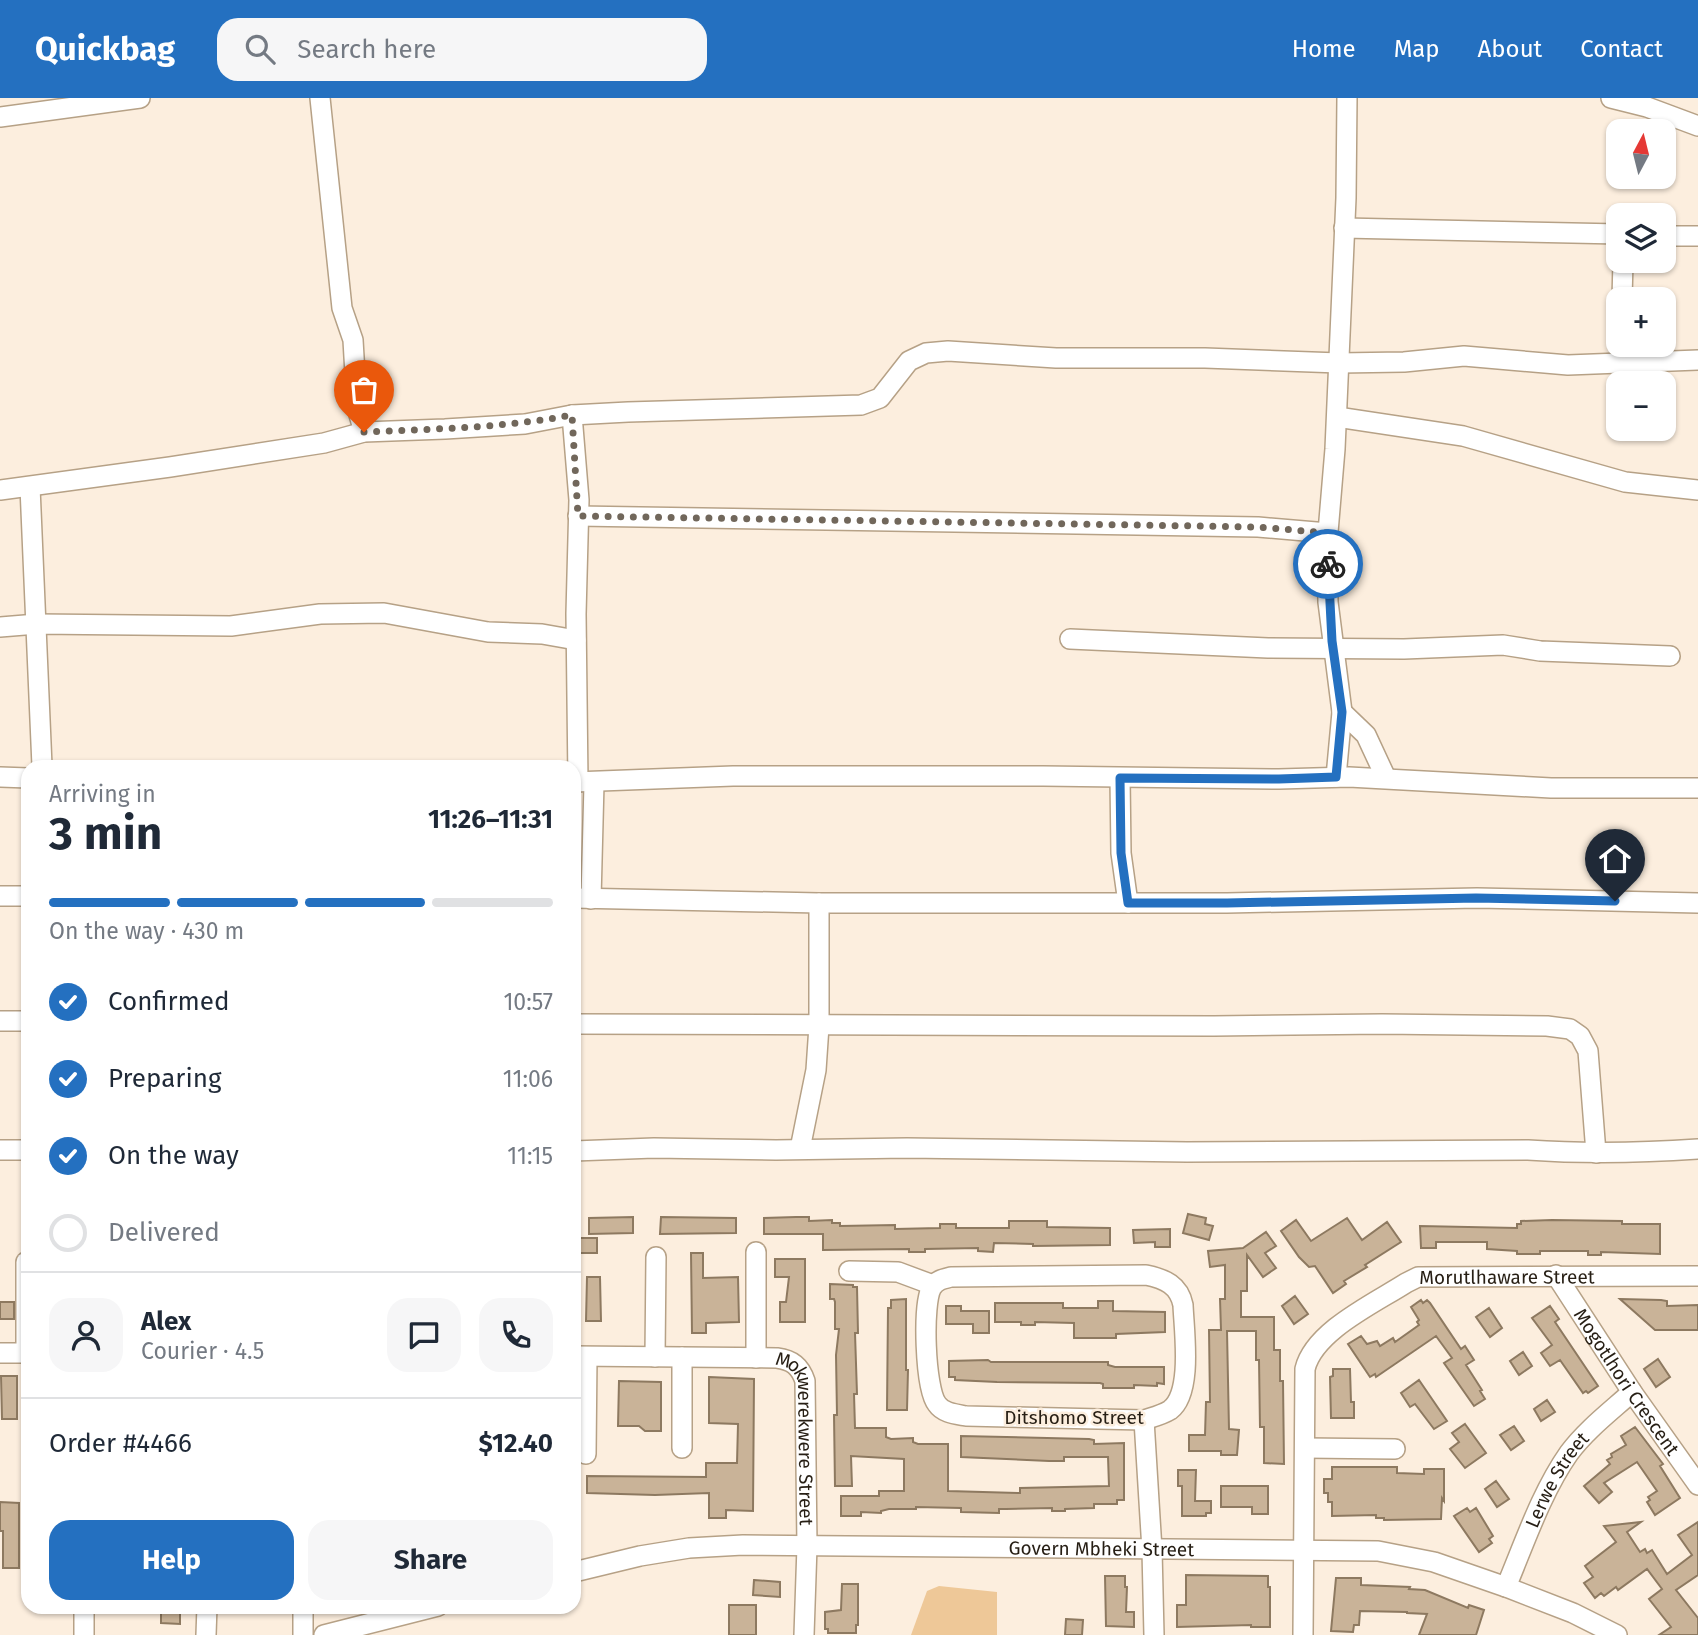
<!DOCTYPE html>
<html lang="en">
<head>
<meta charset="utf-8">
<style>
	body { margin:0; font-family:"Fira Sans",sans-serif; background:#f6f6f7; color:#1f2937; height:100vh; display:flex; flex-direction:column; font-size:26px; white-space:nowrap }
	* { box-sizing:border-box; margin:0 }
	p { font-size:23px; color:#747a83 }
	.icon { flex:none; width:38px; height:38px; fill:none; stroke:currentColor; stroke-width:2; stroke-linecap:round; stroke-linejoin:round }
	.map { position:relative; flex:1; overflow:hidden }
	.details { position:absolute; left:21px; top:662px; width:560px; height:854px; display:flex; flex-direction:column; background:#fff; border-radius:21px; box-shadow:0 2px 5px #0004 }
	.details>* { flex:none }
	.needle { width:46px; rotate:7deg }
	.buttons { position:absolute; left:1606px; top:21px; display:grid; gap:14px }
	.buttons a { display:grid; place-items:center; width:70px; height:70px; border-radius:14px; background:#fff; box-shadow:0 2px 5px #0004; font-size:35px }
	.pin { position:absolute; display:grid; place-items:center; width:60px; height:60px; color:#fff; margin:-72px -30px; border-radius:50% 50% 50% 0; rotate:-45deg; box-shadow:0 0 7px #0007 }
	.pin .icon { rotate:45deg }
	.courier { position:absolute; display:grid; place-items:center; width:70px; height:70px; margin:-35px; border:5px solid #2470c0; border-radius:50%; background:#fff; color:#222; box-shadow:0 2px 9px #0007 }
	.headline em { font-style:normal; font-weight:700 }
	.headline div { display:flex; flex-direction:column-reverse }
	.headline { display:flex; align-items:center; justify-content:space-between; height:119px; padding:0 28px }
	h1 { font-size:46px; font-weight:700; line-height:52px }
	.bar { display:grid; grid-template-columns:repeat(4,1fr); gap:10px 7px; align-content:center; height:84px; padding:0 28px }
	.bar i { height:9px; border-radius:5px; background:#e0e1e3 }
	.bar .on { background:#2470c0 }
	.bar p { grid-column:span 4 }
	.line { display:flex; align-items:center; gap:18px; padding:0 28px; border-top:2px solid #e0e1e3 }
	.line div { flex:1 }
	.round { display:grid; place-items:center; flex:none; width:74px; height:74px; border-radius:21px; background:#f6f6f7 }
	ol { padding:0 28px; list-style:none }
	li { display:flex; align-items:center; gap:21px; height:77px }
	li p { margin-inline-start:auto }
	li .icon { padding:7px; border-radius:50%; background:#2470c0; color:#fff; stroke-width:4 }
	li:last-child { color:#747a83 }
	li i { width:38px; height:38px; border:4px solid #e0e1e3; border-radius:50% }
	.action { display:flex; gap:14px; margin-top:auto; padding:14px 28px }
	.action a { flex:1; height:80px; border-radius:21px; background:#2470c0; color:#fff; font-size:28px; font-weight:700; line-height:80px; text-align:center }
	.action a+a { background:#f6f6f7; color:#1f2937 }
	header { display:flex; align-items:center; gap:42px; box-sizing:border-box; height:98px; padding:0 35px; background:#2470c0; color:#fff }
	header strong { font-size:33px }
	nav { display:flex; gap:38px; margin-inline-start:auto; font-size:24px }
	.search { width:490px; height:63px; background:#f6f6f7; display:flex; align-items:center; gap:18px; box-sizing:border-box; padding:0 24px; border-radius:21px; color:#747a83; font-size:26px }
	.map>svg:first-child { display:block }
</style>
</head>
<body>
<header>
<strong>Quickbag</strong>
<div class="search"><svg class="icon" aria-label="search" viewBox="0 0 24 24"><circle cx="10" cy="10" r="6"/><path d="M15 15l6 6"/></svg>Search here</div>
<nav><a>Home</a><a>Map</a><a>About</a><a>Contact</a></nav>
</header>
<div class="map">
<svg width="1698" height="1537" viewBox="0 0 1698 1537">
	<rect width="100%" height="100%" fill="#fceede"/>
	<path fill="#eec898" d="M 939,1488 L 997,1494 L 997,1537 L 911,1537 L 927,1493 Z"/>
	<path fill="#c9b398" stroke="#8d7960" stroke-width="2" d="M 1188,1116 L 1206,1120 L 1205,1126 L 1213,1128 L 1209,1142 L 1183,1135 Z
		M 633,1119 L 633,1135 L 589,1136 L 589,1120 Z
		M 661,1119 L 736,1120 L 736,1135 L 660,1136 Z
		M 796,1119 L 809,1119 L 809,1123 L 832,1122 L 832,1125 L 840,1125 L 840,1128 L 895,1127 L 895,1131 L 940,1130 L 940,1126 L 956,1126 L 956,1130 L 1009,1130 L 1009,1123 L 1047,1123 L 1047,1129 L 1110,1130 L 1110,1147 L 1033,1148 L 1033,1146 L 994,1145 L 993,1154 L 978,1153 L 978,1150 L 925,1151 L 925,1154 L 909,1154 L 909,1151 L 823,1152 L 823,1136 L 764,1136 L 764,1120 Z
		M 1347,1120 L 1362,1142 L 1387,1124 L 1401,1144 L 1365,1167 L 1367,1169 L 1344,1183 L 1346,1186 L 1333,1195 L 1315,1168 L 1309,1169 L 1299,1159 L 1281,1133 L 1296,1122 L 1311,1143 Z
		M 1552,1122 L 1622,1123 L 1622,1126 L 1660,1126 L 1660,1156 L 1601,1154 L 1601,1157 L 1588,1157 L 1588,1153 L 1540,1153 L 1540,1156 L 1517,1156 L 1517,1153 L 1487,1151 L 1487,1144 L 1436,1144 L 1436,1150 L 1421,1150 L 1420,1128 L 1517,1130 L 1517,1126 L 1521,1126 L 1521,1123 Z
		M 1170,1131 L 1170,1149 L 1155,1149 L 1155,1144 L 1134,1145 L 1133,1132 Z
		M 1266,1134 L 1276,1148 L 1265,1155 L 1276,1170 L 1263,1179 L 1247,1157 L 1247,1193 L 1241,1193 L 1241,1219 L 1274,1219 L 1274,1252 L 1280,1252 L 1280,1283 L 1283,1283 L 1284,1366 L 1264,1365 L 1264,1329 L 1260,1329 L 1259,1262 L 1256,1262 L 1256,1233 L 1227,1233 L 1229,1331 L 1239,1332 L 1237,1357 L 1221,1357 L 1221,1353 L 1189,1353 L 1189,1337 L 1205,1337 L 1206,1304 L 1210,1304 L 1209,1232 L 1221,1232 L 1220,1201 L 1225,1201 L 1225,1167 L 1210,1169 L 1208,1153 L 1243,1150 Z
		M 580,1140 L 597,1140 L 597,1155 L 580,1155 Z
		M 691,1155 L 703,1155 L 703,1180 L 738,1179 L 739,1224 L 706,1225 L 706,1235 L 692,1235 Z
		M 775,1161 L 805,1161 L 805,1224 L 780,1224 L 780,1204 L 786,1204 L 789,1179 L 775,1179 Z
		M 587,1179 L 600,1179 L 601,1223 L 586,1223 Z
		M 830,1186 L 853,1187 L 853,1189 L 857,1189 L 858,1235 L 855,1235 L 857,1296 L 854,1296 L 855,1330 L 886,1330 L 886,1339 L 891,1341 L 913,1340 L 913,1344 L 918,1346 L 948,1346 L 948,1393 L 1020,1395 L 1020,1390 L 1109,1388 L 1108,1359 L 1064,1359 L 1064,1363 L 1049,1363 L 961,1359 L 961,1338 L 1089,1341 L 1094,1342 L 1094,1346 L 1124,1345 L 1124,1402 L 1117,1402 L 1117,1406 L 1094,1406 L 1094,1410 L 1065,1411 L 1065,1413 L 1052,1413 L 1052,1410 L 1006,1411 L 999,1411 L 999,1415 L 961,1414 L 961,1410 L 916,1409 L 916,1411 L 889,1411 L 881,1413 L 881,1415 L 861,1414 L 861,1418 L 841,1418 L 841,1398 L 879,1398 L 879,1393 L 904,1393 L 904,1361 L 851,1358 L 852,1388 L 835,1388 L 834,1317 L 837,1317 L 836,1257 L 839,1231 L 835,1231 L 835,1204 L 834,1201 L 830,1201 Z
		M 1295,1198 L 1308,1216 L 1294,1226 L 1282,1208 Z
		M 906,1201 L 906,1272 L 908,1272 L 907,1312 L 887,1312 L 888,1210 L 891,1210 L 891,1202 Z
		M 1620,1201 L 1661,1202 L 1667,1203 L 1667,1208 L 1698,1207 L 1698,1232 L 1655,1232 Z
		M 1421,1202 L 1423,1205 L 1427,1202 L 1430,1205 L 1461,1251 L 1465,1248 L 1474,1262 L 1466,1267 L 1482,1292 L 1480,1293 L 1485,1301 L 1474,1308 L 1444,1265 L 1452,1260 L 1436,1238 L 1376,1279 L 1375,1276 L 1370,1279 L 1348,1246 L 1361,1238 L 1367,1246 L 1377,1243 L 1380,1248 L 1393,1240 L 1395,1244 L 1419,1227 L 1417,1224 L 1419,1222 L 1411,1209 Z
		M 1098,1203 L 1113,1203 L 1113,1213 L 1165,1214 L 1165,1234 L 1116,1236 L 1116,1240 L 1074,1240 L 1074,1225 L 1035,1224 L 1035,1227 L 1021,1227 L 1021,1224 L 995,1224 L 995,1205 L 1063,1205 L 1063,1210 L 1098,1210 Z
		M 0,1204 L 14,1204 L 14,1221 L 0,1221 Z
		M 946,1208 L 961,1208 L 961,1213 L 989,1213 L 989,1235 L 973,1235 L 973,1226 L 946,1226 Z
		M 1550,1208 L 1559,1221 L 1555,1224 L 1598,1288 L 1588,1295 L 1586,1293 L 1583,1295 L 1560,1262 L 1550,1268 L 1541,1255 L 1552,1247 L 1532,1220 Z
		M 1489,1210 L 1502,1230 L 1490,1239 L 1476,1219 Z
		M 1523,1254 L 1532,1268 L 1519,1277 L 1510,1263 Z
		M 1658,1261 L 1670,1279 L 1656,1289 L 1644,1271 Z
		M 988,1262 L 991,1264 L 1108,1264 L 1108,1267 L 1115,1269 L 1164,1269 L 1164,1286 L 1157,1285 L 1157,1288 L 1134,1287 L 1134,1290 L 1103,1290 L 1103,1286 L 1100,1285 L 997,1284 L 955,1282 L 955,1279 L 949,1279 L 949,1263 Z
		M 1333,1271 L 1350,1271 L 1351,1304 L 1354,1304 L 1354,1320 L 1331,1320 L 1330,1279 L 1333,1278 Z
		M 1,1278 L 17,1278 L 17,1321 L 2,1321 Z
		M 709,1279 L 754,1281 L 753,1413 L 726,1412 L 726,1420 L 709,1420 L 709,1395 L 655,1397 L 587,1395 L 587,1378 L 706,1379 L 706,1365 L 737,1365 L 738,1326 L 709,1325 Z
		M 1419,1282 L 1447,1323 L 1434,1331 L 1415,1306 L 1410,1309 L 1401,1295 Z
		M 619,1283 L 661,1284 L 661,1333 L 645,1333 L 639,1328 L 618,1328 Z
		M 1547,1302 L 1555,1314 L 1541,1323 L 1534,1311 Z
		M 1465,1326 L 1486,1355 L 1465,1370 L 1450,1351 L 1459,1344 L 1452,1335 Z
		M 1514,1328 L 1524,1343 L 1511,1352 L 1500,1337 Z
		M 1635,1329 L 1663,1366 L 1660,1368 L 1680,1400 L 1655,1417 L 1647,1404 L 1650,1402 L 1648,1399 L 1657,1393 L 1637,1364 L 1604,1385 L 1612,1394 L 1599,1405 L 1584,1388 L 1610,1366 L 1607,1362 L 1612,1359 L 1611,1356 L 1626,1347 L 1621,1338 Z
		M 1332,1369 L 1397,1369 L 1397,1375 L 1424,1376 L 1424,1371 L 1444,1371 L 1444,1403 L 1442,1400 L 1441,1421 L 1384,1422 L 1384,1420 L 1376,1420 L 1376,1417 L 1332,1418 L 1332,1404 L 1328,1404 L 1328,1395 L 1324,1395 L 1324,1381 L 1332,1381 Z
		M 1178,1372 L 1196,1372 L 1195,1403 L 1211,1403 L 1211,1415 L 1206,1415 L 1206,1418 L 1182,1418 L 1182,1388 L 1178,1388 Z
		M 1496,1383 L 1509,1401 L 1497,1409 L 1485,1391 Z
		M 1221,1388 L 1268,1388 L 1268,1416 L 1252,1416 L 1252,1409 L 1221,1409 Z
		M 0,1404 L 19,1405 L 19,1470 L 3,1470 L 3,1433 L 0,1433 Z
		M 1467,1410 L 1470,1414 L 1476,1410 L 1493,1438 L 1489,1441 L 1492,1445 L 1479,1454 L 1454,1418 Z
		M 1641,1424 L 1627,1434 L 1640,1454 L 1645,1451 L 1647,1455 L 1652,1452 L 1667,1476 L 1692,1457 L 1678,1437 L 1698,1424 L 1698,1477 L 1676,1492 L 1698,1520 L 1698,1537 L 1659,1537 L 1671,1529 L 1649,1501 L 1662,1491 L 1647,1471 L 1618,1492 L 1616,1489 L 1604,1498 L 1601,1495 L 1595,1500 L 1584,1485 L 1593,1479 L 1585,1468 L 1616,1444 L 1604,1428 Z
		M 1186,1477 L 1268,1478 L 1268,1489 L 1270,1489 L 1270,1529 L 1251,1529 L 1251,1527 L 1177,1529 L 1177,1507 L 1186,1507 Z
		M 1105,1478 L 1125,1478 L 1125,1489 L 1127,1489 L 1126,1514 L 1134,1514 L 1134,1529 L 1106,1528 Z
		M 1336,1480 L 1361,1480 L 1361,1487 L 1410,1489 L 1409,1491 L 1425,1492 L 1468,1510 L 1469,1507 L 1484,1512 L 1476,1537 L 1419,1537 L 1427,1516 L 1407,1515 L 1407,1514 L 1360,1513 L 1359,1527 L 1354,1527 L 1353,1534 L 1331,1533 Z
		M 754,1482 L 780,1484 L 780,1499 L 753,1497 Z
		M 842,1486 L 858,1486 L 858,1527 L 856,1527 L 856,1535 L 828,1535 L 828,1531 L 825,1531 L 825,1514 L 841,1512 Z
		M 729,1507 L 756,1507 L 756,1537 L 729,1537 Z
		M 161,1508 L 180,1508 L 180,1526 L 161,1525 Z
		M 1066,1521 L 1083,1522 L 1082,1537 L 1065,1537 Z"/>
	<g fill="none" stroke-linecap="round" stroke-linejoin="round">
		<g stroke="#b6a186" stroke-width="22">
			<g id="minor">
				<path d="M 320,0 L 342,210 L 353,242 L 357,310 L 364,334"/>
				<path d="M 1611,0 L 1647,9 L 1698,28"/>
				<path d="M 0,19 L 140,0"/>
				<path d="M 1344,130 L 1619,136"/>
				<path d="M 1664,138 L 1698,138"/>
				<path d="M 1622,201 L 1623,163"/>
				<path d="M 1623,247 L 1624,264"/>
				<path d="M 572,317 L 579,402 L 576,516 L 578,684"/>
				<path d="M 1337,319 L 1463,338 L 1625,384 L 1698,392"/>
				<path d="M 30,389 L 42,668"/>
				<path d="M 0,392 L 170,369 L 324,345 L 364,334 L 445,331 L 525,326 L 572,317 L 628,314 L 861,307 L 880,300 L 909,263 L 926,255 L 948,253 L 1056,260 L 1205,260 L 1339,265 L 1404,264 L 1464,258 L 1568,267 L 1698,262"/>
				<path d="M 578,418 L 1258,429 L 1328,435"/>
				<path d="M 0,529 L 37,526 L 231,528 L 320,516 L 384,515 L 488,534 L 542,536 L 576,542"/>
				<path d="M 1070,541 L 1268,550 L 1404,551 L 1503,547 L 1540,553 L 1670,558"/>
				<path d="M 1342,614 L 1366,637 L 1386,680"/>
				<path d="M 0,679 L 28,680"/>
				<path d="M 1336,679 L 1342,614 L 1328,504 L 1327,446 L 1335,351 L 1346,100 L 1347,0"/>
				<path d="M 1120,680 L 1121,755 L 1128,805"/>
				<path d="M 574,684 L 733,678 L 1043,678 L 1279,681 L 1349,679 L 1551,690 L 1698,690"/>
				<path d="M 0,798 L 28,798"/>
				<path d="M 574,800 L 819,805 L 1227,805 L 1477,800 L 1698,805"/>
				<path d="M 591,801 L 594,685"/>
				<path d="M 0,923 L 28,923"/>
				<path d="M 574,926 L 1214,928 L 1382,926 L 1547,928 L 1570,931 L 1580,938 L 1588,953 L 1596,1055"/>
				<path d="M 800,1051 L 816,972 L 819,928 L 819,805"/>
				<path d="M 0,1052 L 28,1052"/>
				<path d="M 574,1053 L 654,1050 L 776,1052 L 907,1050 L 1187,1054 L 1528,1052 C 1585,1056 1641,1055 1698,1051"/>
				<path d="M 849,1173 L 898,1174 L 933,1187"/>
				<path d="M 1146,1177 C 1165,1181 1179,1187 1183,1207 C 1184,1233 1193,1295 1170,1312 C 1162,1317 1153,1319 1144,1322 L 966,1318 C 955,1316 943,1315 937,1306 C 925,1291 922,1205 932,1189 C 937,1182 943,1181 951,1179 Z"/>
				<path id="s1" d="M 1556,1177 L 1632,1294 L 1698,1387"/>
				<path d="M 0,1255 L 28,1255"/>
				<path d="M 26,1255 L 26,1164"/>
				<path id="s2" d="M 574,1258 L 777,1260 C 792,1262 800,1268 805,1283 L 807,1448 L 804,1537"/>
				<path d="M 655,1259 L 656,1159"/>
				<path d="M 756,1260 L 756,1154"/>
				<path d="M 1144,1322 L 1152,1452 L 1154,1537"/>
				<path d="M 682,1350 L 682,1259"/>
				<path d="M 1305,1350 L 1395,1351"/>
				<path d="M 586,1356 L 587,1259"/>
				<path id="s3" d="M 574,1474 L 640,1458 L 689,1450 L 743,1447 L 1378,1453 L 1434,1464 L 1506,1489 L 1573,1515 L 1617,1537"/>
				<path id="s4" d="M 1506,1489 C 1525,1444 1541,1395 1569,1355 C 1586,1332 1611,1313 1632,1294"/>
				<path d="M 303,1508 L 303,1537"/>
				<path d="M 84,1537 L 84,1508"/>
				<path d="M 206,1537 L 207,1508"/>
				<path d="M 324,1537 L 438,1508"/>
				<path id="s5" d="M 1303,1537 L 1305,1271 C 1314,1233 1375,1205 1406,1185 L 1418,1179 L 1698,1178"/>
			</g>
		</g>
		<use href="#minor" stroke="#fff" stroke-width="19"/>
	</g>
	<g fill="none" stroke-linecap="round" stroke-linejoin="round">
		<path stroke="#71675b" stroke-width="7" stroke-dasharray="0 12.6" d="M 364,334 C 434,331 503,330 572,317 L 578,418 L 1258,429 L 1328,435 L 1328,466"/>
		<path stroke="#2470c0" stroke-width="9" d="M 1328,466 L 1332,543 L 1342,614 L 1336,679 L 1279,681 L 1120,680 L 1121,755 L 1128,805 L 1227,805 L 1476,800 L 1615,803"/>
	</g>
	<g text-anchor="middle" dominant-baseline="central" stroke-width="5" stroke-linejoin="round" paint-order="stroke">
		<g font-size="19" fill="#261e14" stroke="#fceede">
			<text stroke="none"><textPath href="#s5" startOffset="504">Morutlhaware Street</textPath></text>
			<text stroke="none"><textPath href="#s1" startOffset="128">Mogotlhori Crescent</textPath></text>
			<text x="1074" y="1319">Ditshomo Street</text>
			<text stroke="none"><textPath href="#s2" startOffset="294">Mokwerekwere Street</textPath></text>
			<text stroke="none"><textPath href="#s4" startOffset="119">Lerwe Street</textPath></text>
			<text stroke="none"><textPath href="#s3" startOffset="530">Govern Mbheki Street</textPath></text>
		</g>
	</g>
</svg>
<div class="buttons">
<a><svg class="needle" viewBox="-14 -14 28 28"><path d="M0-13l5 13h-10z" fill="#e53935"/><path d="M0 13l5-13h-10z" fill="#747a83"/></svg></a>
<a><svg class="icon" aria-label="layers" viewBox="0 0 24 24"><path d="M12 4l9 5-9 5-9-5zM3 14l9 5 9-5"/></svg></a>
<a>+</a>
<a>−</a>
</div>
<div class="pin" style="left:364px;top:334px;background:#ea580c"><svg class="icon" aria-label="bag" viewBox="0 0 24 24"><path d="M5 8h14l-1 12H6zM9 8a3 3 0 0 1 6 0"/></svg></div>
<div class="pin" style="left:1615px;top:803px;background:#1f2937"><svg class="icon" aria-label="home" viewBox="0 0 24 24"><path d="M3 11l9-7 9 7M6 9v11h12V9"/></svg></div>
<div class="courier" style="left:1328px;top:466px"><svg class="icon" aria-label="bike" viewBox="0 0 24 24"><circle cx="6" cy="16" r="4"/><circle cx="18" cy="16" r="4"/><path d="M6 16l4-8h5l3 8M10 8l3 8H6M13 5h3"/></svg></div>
<section class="details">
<div class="headline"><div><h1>3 min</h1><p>Arriving in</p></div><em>11:26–11:31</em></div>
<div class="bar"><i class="on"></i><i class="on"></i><i class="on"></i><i></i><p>On the way · 430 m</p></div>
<ol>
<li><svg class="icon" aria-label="check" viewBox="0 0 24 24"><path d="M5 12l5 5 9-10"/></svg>Confirmed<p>10:57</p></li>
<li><svg class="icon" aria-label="check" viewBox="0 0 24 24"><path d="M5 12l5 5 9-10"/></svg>Preparing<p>11:06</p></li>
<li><svg class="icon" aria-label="check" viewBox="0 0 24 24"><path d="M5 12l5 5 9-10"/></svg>On the way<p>11:15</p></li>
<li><i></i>Delivered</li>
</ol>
<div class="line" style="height:126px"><a class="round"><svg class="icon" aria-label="person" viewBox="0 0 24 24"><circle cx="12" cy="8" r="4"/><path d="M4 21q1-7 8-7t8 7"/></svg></a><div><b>Alex</b><p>Courier · 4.5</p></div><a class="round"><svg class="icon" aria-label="chat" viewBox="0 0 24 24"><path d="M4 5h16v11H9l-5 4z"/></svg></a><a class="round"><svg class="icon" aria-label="phone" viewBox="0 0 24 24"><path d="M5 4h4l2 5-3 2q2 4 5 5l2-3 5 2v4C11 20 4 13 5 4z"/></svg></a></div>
<div class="line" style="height:91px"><div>Order #4466</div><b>$12.40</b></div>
<div class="action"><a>Help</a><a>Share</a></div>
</section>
</div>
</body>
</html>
